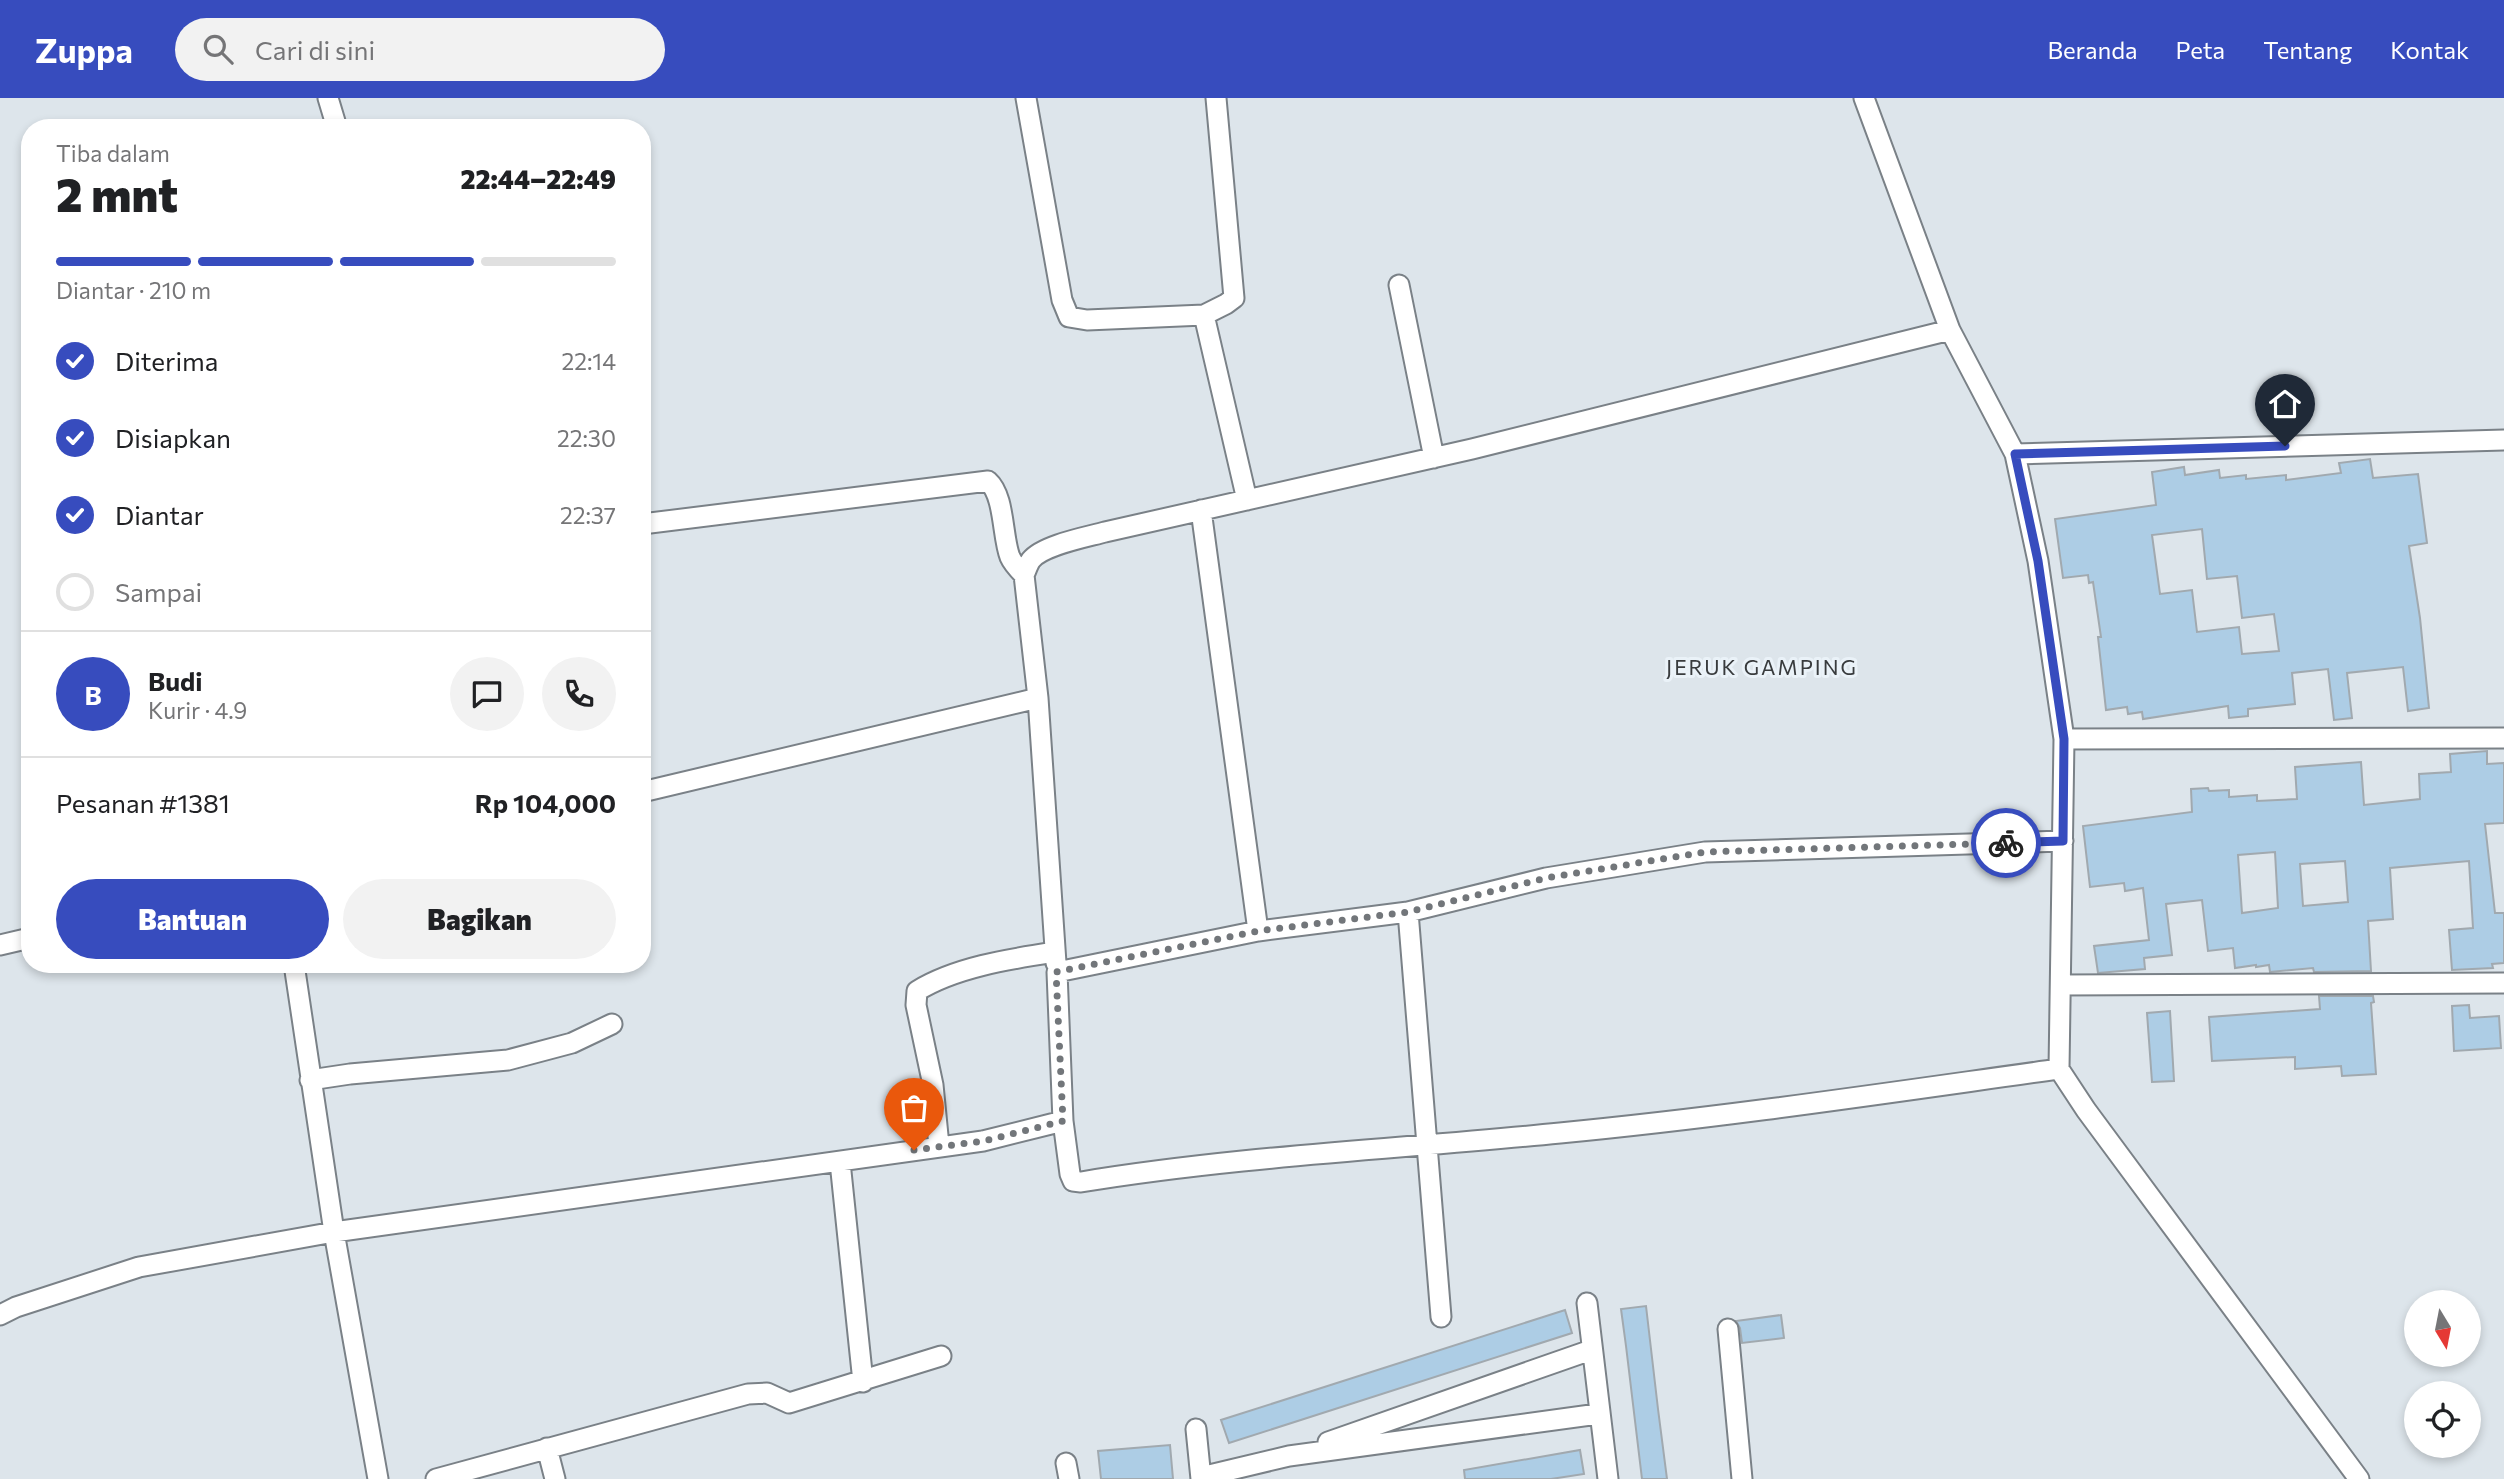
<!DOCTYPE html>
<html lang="id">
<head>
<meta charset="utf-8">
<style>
	body { margin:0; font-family:Commissioner,sans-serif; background:#f2f2f2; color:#202124; height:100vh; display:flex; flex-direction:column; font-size:26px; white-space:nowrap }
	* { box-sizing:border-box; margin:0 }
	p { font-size:23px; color:#757577 }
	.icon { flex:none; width:38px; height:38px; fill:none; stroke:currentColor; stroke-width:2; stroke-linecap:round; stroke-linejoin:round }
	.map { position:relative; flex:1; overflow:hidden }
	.side { position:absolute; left:21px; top:21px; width:630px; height:854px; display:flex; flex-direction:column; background:#fff; border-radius:28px; box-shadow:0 4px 10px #0003 }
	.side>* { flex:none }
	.needle { width:46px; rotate:170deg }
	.buttons { position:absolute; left:2404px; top:1192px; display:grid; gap:14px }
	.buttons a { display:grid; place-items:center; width:77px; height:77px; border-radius:50%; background:#fff; box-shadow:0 4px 10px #0003; font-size:35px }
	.pin { position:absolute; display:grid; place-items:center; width:60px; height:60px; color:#fff; margin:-72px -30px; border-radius:50% 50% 50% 0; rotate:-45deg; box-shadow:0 0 7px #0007 }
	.pin .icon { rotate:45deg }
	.courier { position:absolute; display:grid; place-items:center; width:70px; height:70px; margin:-35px; border:5px solid #374cbe; border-radius:50%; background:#fff; color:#222; box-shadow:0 2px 9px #0007 }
	.headline em { font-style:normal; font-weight:800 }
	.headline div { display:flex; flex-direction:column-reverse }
	.headline { display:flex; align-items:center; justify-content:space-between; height:119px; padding:0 35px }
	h1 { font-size:46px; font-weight:800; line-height:52px }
	.bar { display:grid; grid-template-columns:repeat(4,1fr); gap:10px 7px; align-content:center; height:84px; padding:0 35px }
	.bar i { height:9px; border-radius:5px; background:#e0e0e0 }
	.bar .current { background:#374cbe }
	.bar p { grid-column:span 4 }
	.line { display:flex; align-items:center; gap:18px; padding:0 35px; border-top:2px solid #e0e0e0 }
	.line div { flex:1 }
	.round { display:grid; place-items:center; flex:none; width:74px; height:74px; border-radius:37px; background:#f2f2f2 }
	ol { padding:0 35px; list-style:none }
	li { display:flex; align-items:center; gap:21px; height:77px }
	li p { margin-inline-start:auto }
	li .icon { padding:7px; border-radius:50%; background:#374cbe; color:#fff; stroke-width:4 }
	li:last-child { color:#757577 }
	li i { width:38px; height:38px; border:4px solid #e0e0e0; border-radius:50% }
	.button { display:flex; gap:14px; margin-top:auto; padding:14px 35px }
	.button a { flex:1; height:80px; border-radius:42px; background:#374cbe; color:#fff; font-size:28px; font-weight:800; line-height:80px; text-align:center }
	.button a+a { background:#f2f2f2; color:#202124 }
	header { display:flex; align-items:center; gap:42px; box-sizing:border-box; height:98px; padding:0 35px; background:#374cbe; color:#fff }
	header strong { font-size:33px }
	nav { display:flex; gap:38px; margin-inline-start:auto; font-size:24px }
	.search { width:490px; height:63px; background:#f2f2f2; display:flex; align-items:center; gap:18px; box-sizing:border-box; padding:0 24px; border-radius:38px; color:#757577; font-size:26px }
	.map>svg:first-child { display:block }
</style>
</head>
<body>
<header>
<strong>Zuppa</strong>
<div class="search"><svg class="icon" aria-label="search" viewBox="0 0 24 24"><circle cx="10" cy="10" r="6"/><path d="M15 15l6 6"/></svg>Cari di sini</div>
<nav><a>Beranda</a><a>Peta</a><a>Tentang</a><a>Kontak</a></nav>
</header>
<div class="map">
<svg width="2504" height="1381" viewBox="0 0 2504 1381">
	<rect width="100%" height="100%" fill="#dde5eb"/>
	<path fill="#adcde5" stroke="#a1a9af" stroke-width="2" fill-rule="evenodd" d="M 2370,361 L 2373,380 L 2418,376 L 2427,445 L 2409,448 L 2420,520 L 2429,610 L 2408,613 L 2403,569 L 2347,575 L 2352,620 L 2334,622 L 2328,571 L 2292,575 L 2295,606 L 2248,611 L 2248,618 L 2229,620 L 2228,608 L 2143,621 L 2142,614 L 2128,616 L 2127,609 L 2106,612 L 2098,539 L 2101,539 L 2093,484 L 2089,485 L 2088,477 L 2063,480 L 2055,421 L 2156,407 L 2152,374 L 2184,369 L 2185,377 L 2219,372 L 2220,380 L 2246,377 L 2246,381 L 2286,377 L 2286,382 L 2341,375 L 2339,365 ZM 2202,431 L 2207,481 L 2237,478 L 2242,520 L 2274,516 L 2279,553 L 2242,556 L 2239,529 L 2197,534 L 2192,492 L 2160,496 L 2152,437 Z
		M 2487,653 L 2487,666 L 2504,665 L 2504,725 L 2485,726 L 2495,815 L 2504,815 L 2504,865 L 2492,866 L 2493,870 L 2452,872 L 2449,832 L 2473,830 L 2469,763 L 2390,770 L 2393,821 L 2368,823 L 2371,873 L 2314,874 L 2313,870 L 2270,874 L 2269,867 L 2256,869 L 2256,867 L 2235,870 L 2233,850 L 2208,853 L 2202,802 L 2166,806 L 2172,857 L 2144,860 L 2145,871 L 2098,875 L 2094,848 L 2149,842 L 2143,790 L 2125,793 L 2124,785 L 2090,789 L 2083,728 L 2192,714 L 2191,691 L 2208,690 L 2209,693 L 2229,692 L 2229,699 L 2257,697 L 2257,703 L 2297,701 L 2295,669 L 2361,664 L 2364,707 L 2420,701 L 2419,676 L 2451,674 L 2450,656 ZM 2275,754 L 2278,810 L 2242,815 L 2238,757 ZM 2345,763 L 2348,804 L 2303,808 L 2300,766 Z
		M 2319,898 L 2373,898 L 2374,904 L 2371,905 L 2376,976 L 2342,978 L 2341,968 L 2295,971 L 2295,959 L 2212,963 L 2209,919 L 2320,911 Z
		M 2469,907 L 2470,920 L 2499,918 L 2501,950 L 2454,953 L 2452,908 Z
		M 2170,913 L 2174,983 L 2152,984 L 2147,915 Z
		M 1646,1208 L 1658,1311 L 1667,1381 L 1642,1381 L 1626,1248 L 1621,1211 Z
		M 1565,1212 L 1572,1235 L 1229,1345 L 1221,1322 Z
		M 1781,1217 L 1784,1240 L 1742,1245 L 1740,1230 L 1736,1223 Z
		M 1170,1347 L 1173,1381 L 1101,1381 L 1098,1353 Z
		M 1580,1352 L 1584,1376 L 1551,1381 L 1465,1381 L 1464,1372 Z"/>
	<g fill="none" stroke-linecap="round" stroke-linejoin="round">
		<g stroke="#7a8187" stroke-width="23">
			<path id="street" d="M 328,0 L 337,30
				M 1026,0 L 1062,202 L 1069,219 L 1087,222 L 1204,217 L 1247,402
				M 1864,0 L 1950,232
				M 1399,187 L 1434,360
				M 1204,217 L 1226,206 L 1234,200 L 1216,0
				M 2015,356 L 2504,342
				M 1201,412 L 1258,833
				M 642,426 L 988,383 C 1005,398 1002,439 1010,459 C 1013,466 1019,472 1024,477
				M 1038,600 L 1056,865
				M 2064,641 L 2504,640
				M 642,694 L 1038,600 L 1024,477 C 1026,473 1028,466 1031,462 C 1043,447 1087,439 1105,434 L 1472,351 L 1950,232 L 2015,356 L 2038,463 L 2064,641 L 2059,971 L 2086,1012 L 2359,1381
				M 1408,814 L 1441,1219
				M 0,847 L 30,840
				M 294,866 L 334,1134 L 378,1381
				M 2061,887 L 2504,885
				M 2059,971 C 1893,994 1727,1019 1560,1035 C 1401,1051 1239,1058 1081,1084 L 1073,1083 L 1070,1076 L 1063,1023 L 1057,874 L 1258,833 L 1408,814 L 1546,780 L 1705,754 L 2063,743
				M 310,982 L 350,976 L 508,962 L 572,945 L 612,926
				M 939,1048 L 933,987 L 916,907 L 917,893 C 956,869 1010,861 1055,854
				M 840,1064 L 863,1284
				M 1587,1205 L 1608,1381
				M 0,1217 L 16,1209 L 139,1169 L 334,1134 L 983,1043 L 1063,1023
				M 1728,1231 L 1742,1381
				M 1196,1331 L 1201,1381
				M 1328,1344 L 1591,1252
				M 547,1350 L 555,1381
				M 1066,1365 L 1069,1381
				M 1201,1379 L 1289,1358 L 1598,1316
				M 436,1381 L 748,1296 L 767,1295 L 789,1305 L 941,1258"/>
		</g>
		<use href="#street" stroke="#fff" stroke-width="19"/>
	</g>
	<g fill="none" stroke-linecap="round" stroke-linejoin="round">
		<path stroke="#72767a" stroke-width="7" stroke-dasharray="0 12.6" d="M 914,1052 L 984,1043 L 1063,1023 L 1056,874 L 1258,833 L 1408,814 L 1546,780 L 1705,754 L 2006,745"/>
		<path stroke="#374cbe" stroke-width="9" d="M 2006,745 L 2063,743 L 2064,641 L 2038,463 L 2015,356 L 2285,348"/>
	</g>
	<g text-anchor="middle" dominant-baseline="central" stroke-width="6" stroke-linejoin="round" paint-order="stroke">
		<g font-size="21" letter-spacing="2" fill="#383b3d" stroke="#eaf2f8">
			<text x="1762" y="568">JERUK GAMPING</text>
		</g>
	</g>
</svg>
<div class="buttons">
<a><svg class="needle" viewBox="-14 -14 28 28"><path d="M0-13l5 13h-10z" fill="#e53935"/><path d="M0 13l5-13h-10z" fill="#757577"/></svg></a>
<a><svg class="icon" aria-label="locate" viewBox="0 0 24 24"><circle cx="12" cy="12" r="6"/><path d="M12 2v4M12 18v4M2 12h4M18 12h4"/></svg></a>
</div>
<div class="pin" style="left:914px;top:1052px;background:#ea580c"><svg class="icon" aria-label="bag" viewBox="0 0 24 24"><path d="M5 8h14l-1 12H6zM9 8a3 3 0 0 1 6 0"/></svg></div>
<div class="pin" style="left:2285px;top:348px;background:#1f2937"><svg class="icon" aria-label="home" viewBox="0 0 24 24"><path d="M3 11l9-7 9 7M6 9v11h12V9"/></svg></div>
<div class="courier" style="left:2006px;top:745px"><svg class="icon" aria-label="bike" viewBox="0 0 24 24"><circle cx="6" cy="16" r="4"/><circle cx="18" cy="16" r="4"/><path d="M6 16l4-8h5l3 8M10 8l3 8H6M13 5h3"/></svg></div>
<section class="side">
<div class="headline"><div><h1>2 mnt</h1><p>Tiba dalam</p></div><em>22:44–22:49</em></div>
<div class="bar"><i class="current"></i><i class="current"></i><i class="current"></i><i></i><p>Diantar · 210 m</p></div>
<ol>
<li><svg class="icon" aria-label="check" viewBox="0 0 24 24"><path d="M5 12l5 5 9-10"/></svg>Diterima<p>22:14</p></li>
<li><svg class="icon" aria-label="check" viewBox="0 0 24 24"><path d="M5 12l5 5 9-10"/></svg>Disiapkan<p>22:30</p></li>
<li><svg class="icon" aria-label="check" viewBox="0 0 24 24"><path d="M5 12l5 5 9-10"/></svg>Diantar<p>22:37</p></li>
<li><i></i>Sampai</li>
</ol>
<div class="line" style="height:126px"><b class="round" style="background:#374cbe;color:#fff">B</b><div><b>Budi</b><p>Kurir · 4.9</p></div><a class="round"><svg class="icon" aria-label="chat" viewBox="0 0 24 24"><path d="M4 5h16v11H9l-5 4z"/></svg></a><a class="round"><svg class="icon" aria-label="phone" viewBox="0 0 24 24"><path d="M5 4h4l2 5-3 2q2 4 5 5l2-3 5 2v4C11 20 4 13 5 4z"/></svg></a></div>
<div class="line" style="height:91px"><div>Pesanan #1381</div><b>Rp 104,000</b></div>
<div class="button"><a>Bantuan</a><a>Bagikan</a></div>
</section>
</div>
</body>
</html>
